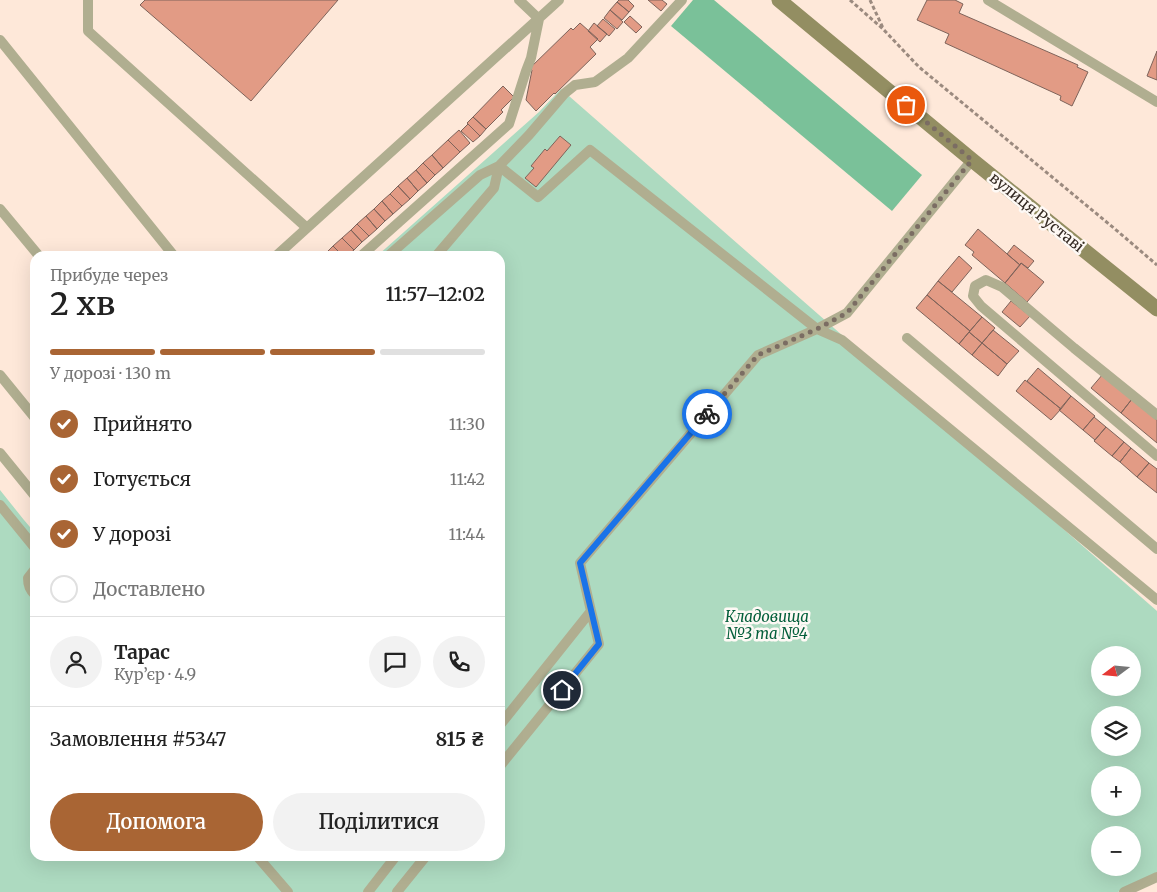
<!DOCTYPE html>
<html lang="uk">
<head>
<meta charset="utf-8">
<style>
	body { margin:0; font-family:Merriweather,serif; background:#f2f2f2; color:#222; height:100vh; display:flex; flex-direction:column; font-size:19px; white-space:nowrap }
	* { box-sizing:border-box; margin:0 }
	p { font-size:16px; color:#767676 }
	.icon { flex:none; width:28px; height:28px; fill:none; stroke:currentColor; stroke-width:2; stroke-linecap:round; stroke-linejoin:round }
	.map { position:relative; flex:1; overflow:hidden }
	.details { position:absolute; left:30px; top:251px; width:475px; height:610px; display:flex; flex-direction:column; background:#fff; border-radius:15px; box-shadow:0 5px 20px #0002 }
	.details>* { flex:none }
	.needle { width:32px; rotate:254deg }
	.controls { position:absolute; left:1091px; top:646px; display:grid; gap:10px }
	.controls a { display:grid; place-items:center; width:50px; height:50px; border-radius:50%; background:#fff; box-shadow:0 5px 20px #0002; font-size:25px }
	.pin { position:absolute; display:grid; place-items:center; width:42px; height:42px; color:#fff; margin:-21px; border:2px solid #fff; border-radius:50%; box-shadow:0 1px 5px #0007 }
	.courier { position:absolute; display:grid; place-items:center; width:50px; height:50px; margin:-25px; border:4px solid #1a73e8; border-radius:50%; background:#fff; color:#222; box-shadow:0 1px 6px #0007 }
	.summary em { font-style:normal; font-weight:600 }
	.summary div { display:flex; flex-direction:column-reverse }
	.summary { display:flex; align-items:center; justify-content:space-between; height:85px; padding:0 20px }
	h1 { font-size:32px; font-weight:600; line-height:38px }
	.bar { display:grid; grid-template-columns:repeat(4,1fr); gap:8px 5px; align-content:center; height:60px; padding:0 20px }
	.bar i { height:6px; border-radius:4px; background:#e0e0e0 }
	.bar .current { background:#a96534 }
	.bar p { grid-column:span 4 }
	.line { display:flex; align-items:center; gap:12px; padding:0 20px; border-top:1px solid #e0e0e0 }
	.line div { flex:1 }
	.round { display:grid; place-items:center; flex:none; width:52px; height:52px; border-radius:26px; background:#f2f2f2 }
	ol { padding:0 20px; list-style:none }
	li { display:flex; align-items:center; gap:15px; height:55px }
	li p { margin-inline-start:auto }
	li .icon { padding:5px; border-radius:50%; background:#a96534; color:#fff; stroke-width:4 }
	li:last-child { color:#767676 }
	li i { width:28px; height:28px; border:2px solid #e0e0e0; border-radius:50% }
	.primary-button { display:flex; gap:10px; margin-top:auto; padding:10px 20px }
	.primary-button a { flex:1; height:58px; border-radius:30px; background:#a96534; color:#fff; font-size:20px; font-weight:600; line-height:58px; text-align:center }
	.primary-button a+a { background:#f2f2f2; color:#222 }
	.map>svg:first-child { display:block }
</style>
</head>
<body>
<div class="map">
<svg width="1157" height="892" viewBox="0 0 1157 892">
	<rect width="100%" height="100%" fill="#fee8d9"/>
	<path fill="#addac0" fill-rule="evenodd" d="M 561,89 L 1157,611 L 1157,874 L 1118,892 L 0,892 L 0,490 L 24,520 L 35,533 L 35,856 L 500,856 L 500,256 L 377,256 L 539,112 ZM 1100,655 L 1132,655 L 1132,688 L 1100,688 ZM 1100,715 L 1132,715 L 1132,748 L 1100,748 ZM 1100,775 L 1132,775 L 1132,808 L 1100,808 ZM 1100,835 L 1132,835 L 1132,868 L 1100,868 Z"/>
	<path fill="#7ac199" d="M 693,0 L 714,0 L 922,175 L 892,211 L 671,26 Z"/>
	<path fill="#e29b85" stroke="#7e635a" d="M 145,0 L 338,0 L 251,101 L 140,5 Z
		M 619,0 L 628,0 L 634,6 L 629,12 L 617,2 Z
		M 648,0 L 662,0 L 667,4 L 661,11 Z
		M 927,0 L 955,0 L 963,4 L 959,13 L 1078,65 L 1077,67 L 1088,72 L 1072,106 L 1060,100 L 1061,96 L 945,43 L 949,34 L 917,20 Z
		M 617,2 L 629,12 L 622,20 L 610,10 Z
		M 610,10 L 623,22 L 617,29 L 604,18 Z
		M 630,16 L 642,27 L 636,33 L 624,22 Z
		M 603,19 L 615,29 L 609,36 L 597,26 Z
		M 580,23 L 598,39 L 590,47 L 596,54 L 555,94 L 554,93 L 536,111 L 526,100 L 532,70 L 530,68 L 571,28 L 573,30 Z
		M 594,23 L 607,34 L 600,42 L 588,31 Z
		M 1157,51 L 1157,80 L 1147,76 Z
		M 503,86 L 514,97 L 501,110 L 503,112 L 486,129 L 473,117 Z
		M 473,117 L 486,129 L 480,136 L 467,123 Z
		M 468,124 L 480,136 L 473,142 L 461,131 Z
		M 459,130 L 470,143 L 460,152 L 448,140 Z
		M 560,136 L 571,145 L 536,187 L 525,178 L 534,168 L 531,166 L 545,149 L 547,151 Z
		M 448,140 L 460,152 L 443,168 L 432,155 Z
		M 432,155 L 443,168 L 435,175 L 423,163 Z
		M 423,163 L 435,175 L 427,183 L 416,170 Z
		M 416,170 L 427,183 L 418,191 L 407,178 Z
		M 407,178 L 418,191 L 410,199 L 398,186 Z
		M 398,186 L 410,199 L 402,206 L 390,194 Z
		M 390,194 L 402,206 L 393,214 L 382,201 Z
		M 382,201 L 393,214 L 385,221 L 374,209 Z
		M 374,209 L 385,221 L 377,229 L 366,216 Z
		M 366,216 L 377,229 L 369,236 L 357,224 Z
		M 357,224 L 369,236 L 362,242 L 351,230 Z
		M 978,229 L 1020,265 L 1005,283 L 972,255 L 974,252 L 965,245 Z
		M 351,230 L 362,242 L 354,250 L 342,238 Z
		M 342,238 L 354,250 L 347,256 L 343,256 L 333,246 Z
		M 1014,245 L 1034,261 L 1028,268 L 1021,263 L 1020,265 L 1007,254 Z
		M 333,246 L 343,256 L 325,256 L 324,255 Z
		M 959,256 L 972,268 L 952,292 L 938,281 Z
		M 1021,263 L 1044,282 L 1027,302 L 1005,283 Z
		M 938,281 L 982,317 L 970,331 L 927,295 Z
		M 927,295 L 970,331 L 959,344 L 916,308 Z
		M 1011,301 L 1030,316 L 1020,327 L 1002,312 Z
		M 982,317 L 995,328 L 982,343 L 969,332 Z
		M 993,330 L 1019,351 L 1007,364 L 982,343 Z
		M 969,332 L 982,343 L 972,355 L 959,344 Z
		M 982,343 L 1007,364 L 998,376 L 972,355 Z
		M 1038,368 L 1071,396 L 1061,409 L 1027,381 Z
		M 1103,374 L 1132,399 L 1121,413 L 1091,388 Z
		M 1025,380 L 1061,409 L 1051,420 L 1016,391 Z
		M 1071,396 L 1095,416 L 1083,430 L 1059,410 Z
		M 1132,399 L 1157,420 L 1157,443 L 1121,413 Z
		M 1094,417 L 1106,427 L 1095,440 L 1083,430 Z
		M 1106,427 L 1124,442 L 1112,456 L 1094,441 Z
		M 1124,442 L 1131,448 L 1120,462 L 1112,456 Z
		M 1131,448 L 1149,463 L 1137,477 L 1120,462 Z
		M 1149,463 L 1157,469 L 1157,493 L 1137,477 Z"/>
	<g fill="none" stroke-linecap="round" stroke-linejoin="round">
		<path stroke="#9b8a7f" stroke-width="3" stroke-dasharray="4 2.5" stroke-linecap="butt" d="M 850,0 L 883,29 L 919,67 L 1115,229 L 1157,265
			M 870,0 L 883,28"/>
		<path stroke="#b0ae90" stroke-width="10" d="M 88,0 L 88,31 L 307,228
			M 988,0 L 1157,102
			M 0,40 L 174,256
			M 0,209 L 39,256
			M 276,256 L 559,0
			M 361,256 L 509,124 L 526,71 L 531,58 L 539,19 L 519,0
			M 388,256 L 480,175 L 499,166 L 538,197 L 590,150 L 817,329 L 847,313 L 972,160
			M 436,256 L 494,188 L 499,166 L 529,135 L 565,93 L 575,85 L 595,82 L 628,58 L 682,0
			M 907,338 L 1157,549
			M 0,375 L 35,418
			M 1157,415 L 1074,348 L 1002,287 L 986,280 L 975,286 L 973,296 L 981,306 L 1157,456
			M 0,453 L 35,496
			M 0,505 L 35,548
			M 35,569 L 28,578 C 28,586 30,590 35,595
			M 500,725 L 591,611 L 580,563 L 758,355 L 817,329 L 842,340 L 1157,600
			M 500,766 L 599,644 L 591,611
			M 257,856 L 288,892
			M 368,892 L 396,856
			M 397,892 L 426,856
			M 1124,892 L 1157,877"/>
		<path stroke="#938e62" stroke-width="15" d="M 779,0 L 972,160 L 1157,309"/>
	</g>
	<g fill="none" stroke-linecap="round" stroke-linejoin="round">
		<path stroke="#7b6d63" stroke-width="5" stroke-dasharray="0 9" d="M 707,414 L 758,355 L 817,329 L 847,313 L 972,160 L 906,105"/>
		<path stroke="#1a73e8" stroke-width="6" d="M 562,690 L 599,644 L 580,563 L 707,414"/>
	</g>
	<g text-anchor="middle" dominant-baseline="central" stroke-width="5" stroke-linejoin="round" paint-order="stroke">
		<g font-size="15" fill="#352b24" stroke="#fef9f5">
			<text transform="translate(1037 212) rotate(39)">вулиця Руставі</text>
		</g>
		<g font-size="15" font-style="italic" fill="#045f3b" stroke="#fef9f5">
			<text x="767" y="616">Кладовища<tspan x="767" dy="17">№3 та №4</tspan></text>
		</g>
	</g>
</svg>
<div class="controls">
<a><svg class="needle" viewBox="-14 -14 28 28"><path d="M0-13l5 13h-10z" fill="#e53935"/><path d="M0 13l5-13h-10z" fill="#767676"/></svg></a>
<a><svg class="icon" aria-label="layers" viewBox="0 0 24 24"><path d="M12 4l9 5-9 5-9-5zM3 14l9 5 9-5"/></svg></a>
<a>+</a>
<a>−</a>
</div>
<div class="pin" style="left:906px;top:105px;background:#ea580c"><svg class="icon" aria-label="bag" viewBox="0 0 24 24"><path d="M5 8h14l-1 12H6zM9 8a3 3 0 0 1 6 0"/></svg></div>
<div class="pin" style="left:562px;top:690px;background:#1f2937"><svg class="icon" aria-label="home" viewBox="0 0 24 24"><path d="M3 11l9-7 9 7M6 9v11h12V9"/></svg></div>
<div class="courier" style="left:707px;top:414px"><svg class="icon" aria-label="bike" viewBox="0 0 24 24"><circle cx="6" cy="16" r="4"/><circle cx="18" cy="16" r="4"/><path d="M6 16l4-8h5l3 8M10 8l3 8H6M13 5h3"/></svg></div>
<section class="details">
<div class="summary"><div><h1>2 хв</h1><p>Прибуде через</p></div><em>11:57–12:02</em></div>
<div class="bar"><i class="current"></i><i class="current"></i><i class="current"></i><i></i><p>У дорозі · 130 m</p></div>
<ol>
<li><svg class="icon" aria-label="check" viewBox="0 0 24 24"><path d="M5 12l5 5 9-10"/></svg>Прийнято<p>11:30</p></li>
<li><svg class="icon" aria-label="check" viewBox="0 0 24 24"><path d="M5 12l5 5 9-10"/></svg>Готується<p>11:42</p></li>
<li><svg class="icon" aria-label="check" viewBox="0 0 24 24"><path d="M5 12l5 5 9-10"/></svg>У дорозі<p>11:44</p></li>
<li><i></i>Доставлено</li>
</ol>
<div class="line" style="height:90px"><a class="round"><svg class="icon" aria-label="person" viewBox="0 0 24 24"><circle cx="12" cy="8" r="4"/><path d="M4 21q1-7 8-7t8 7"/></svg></a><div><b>Тарас</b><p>Кур’єр · 4.9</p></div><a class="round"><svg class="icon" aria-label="chat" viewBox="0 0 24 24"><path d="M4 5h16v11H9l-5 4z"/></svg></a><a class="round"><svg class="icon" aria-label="phone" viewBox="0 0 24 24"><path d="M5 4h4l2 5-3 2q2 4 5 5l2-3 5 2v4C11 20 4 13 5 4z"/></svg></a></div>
<div class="line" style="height:65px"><div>Замовлення #5347</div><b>815 ₴</b></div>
<div class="primary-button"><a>Допомога</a><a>Поділитися</a></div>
</section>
</div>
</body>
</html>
